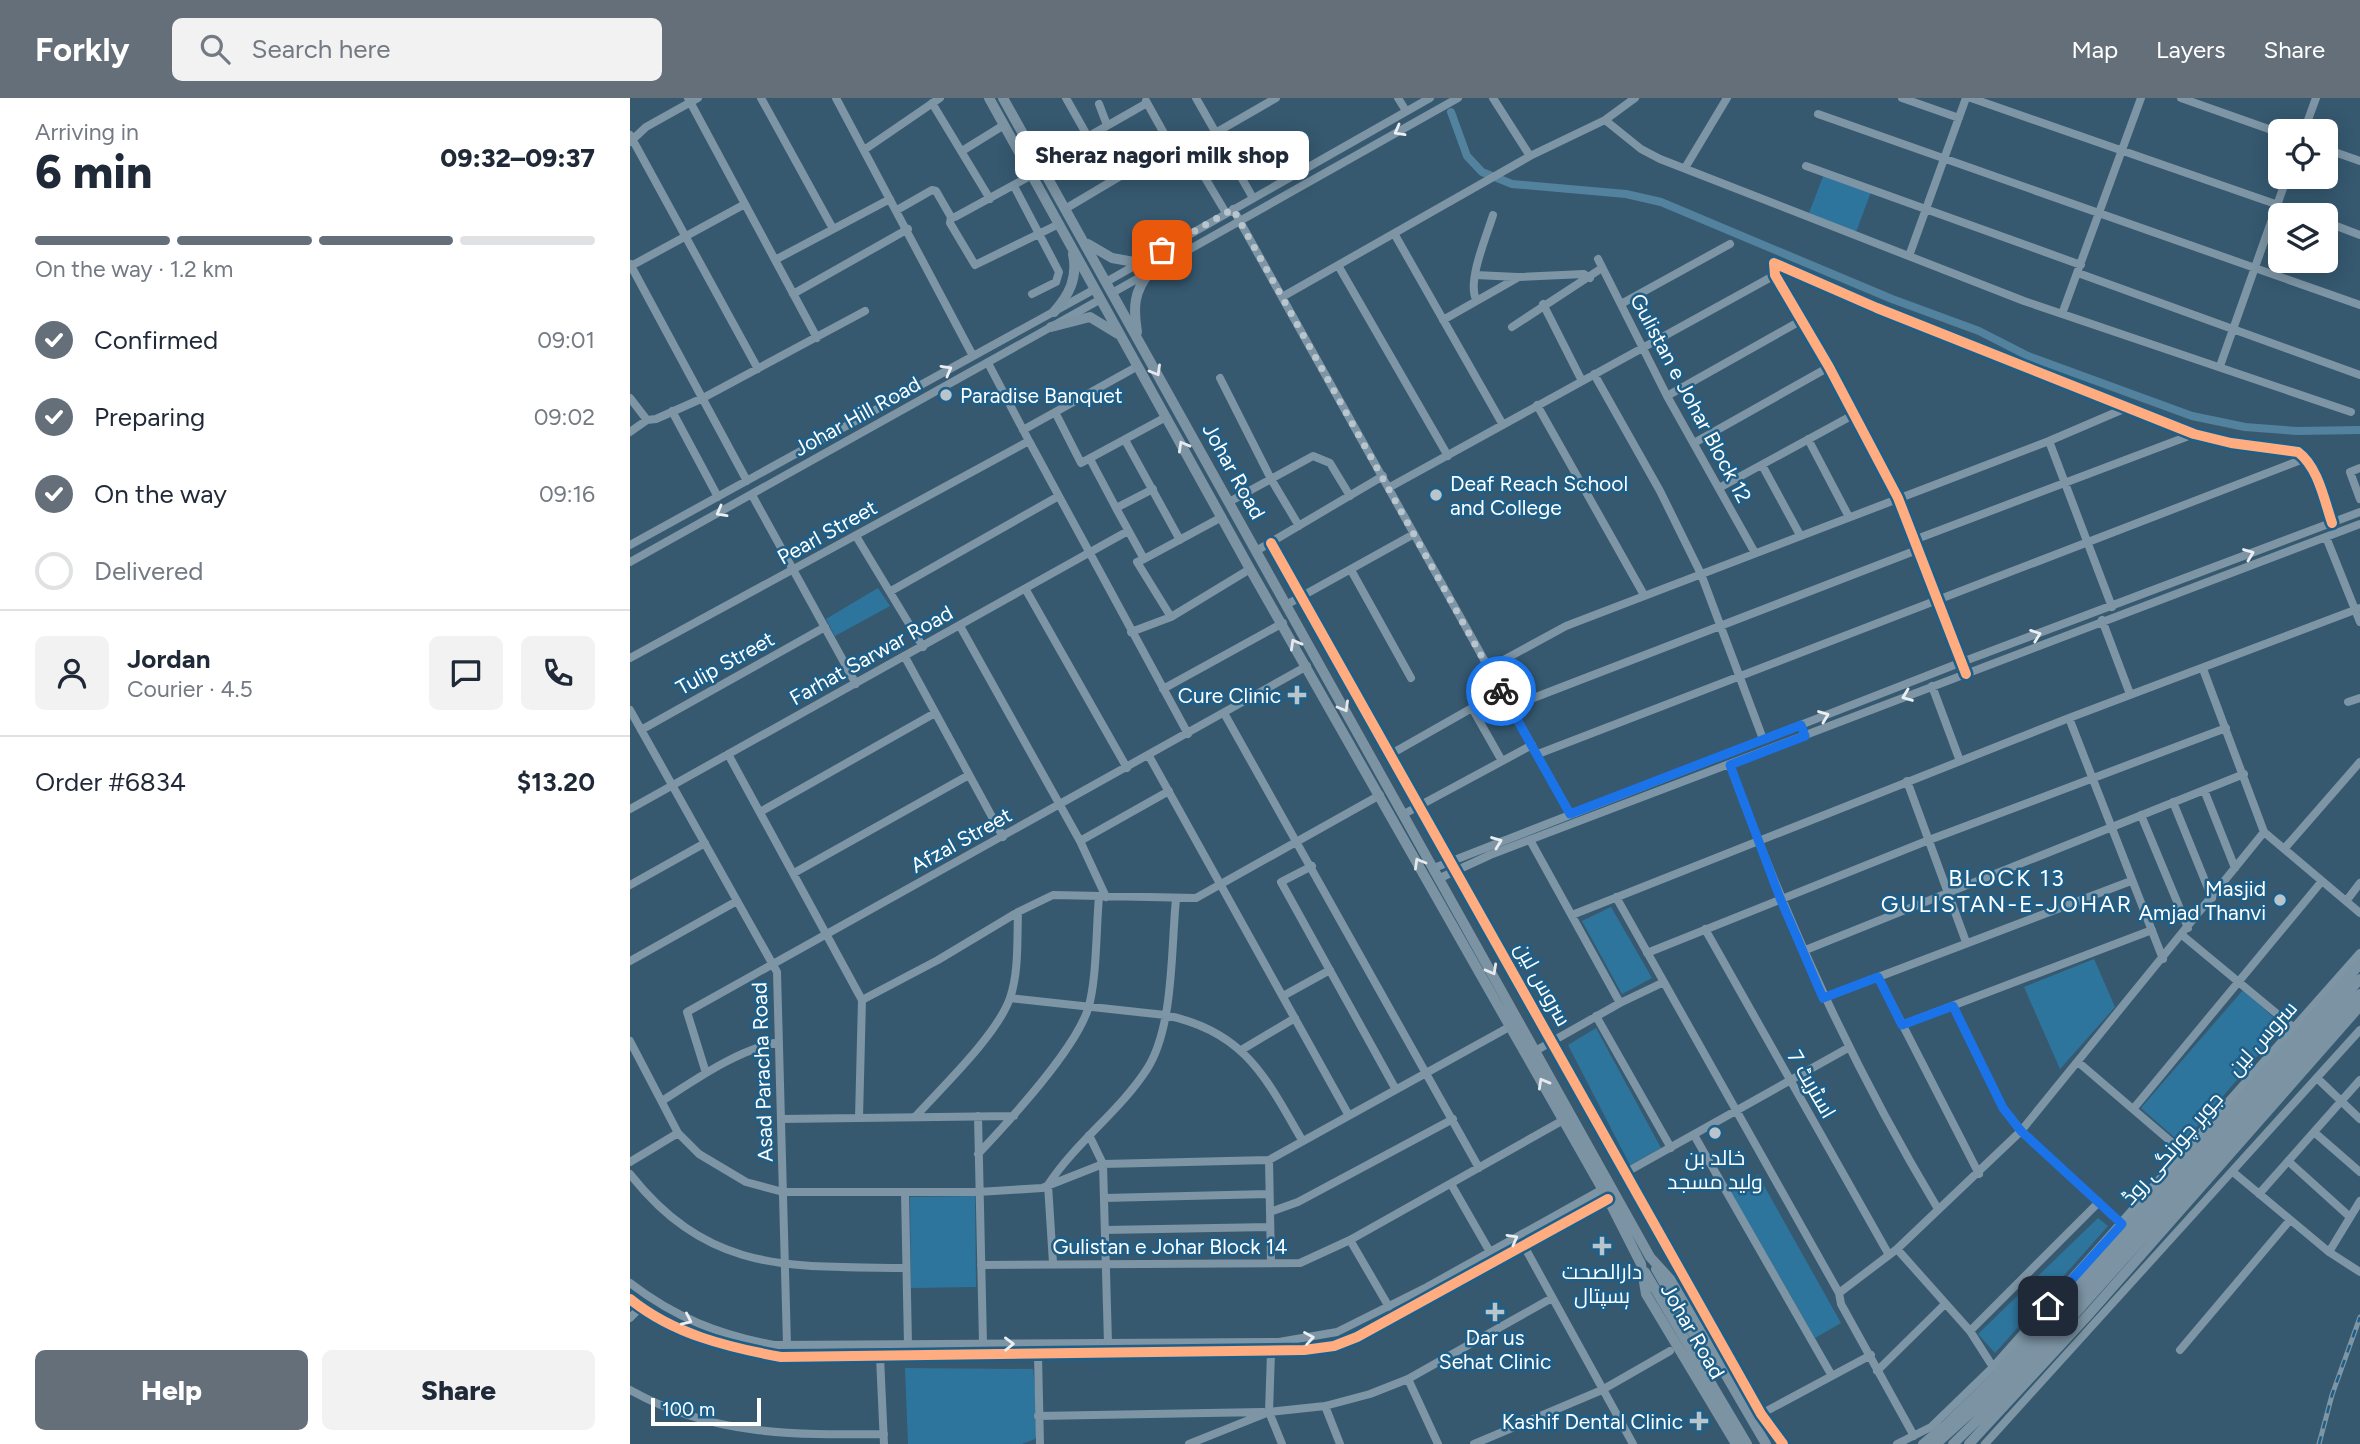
<!DOCTYPE html>
<html lang="en">
<head>
<meta charset="utf-8">
<style>
	body { margin:0; font-family:Figtree,Cairo,sans-serif; background:#f2f2f3; color:#1f2937; height:100vh; display:flex; flex-direction:column; font-size:26px; white-space:nowrap }
	* { box-sizing:border-box; margin:0 }
	p { font-size:23px; color:#747a83 }
	.icon { flex:none; width:38px; height:38px; fill:none; stroke:currentColor; stroke-width:2; stroke-linecap:round; stroke-linejoin:round }
	.map { position:relative; flex:1; overflow:hidden }
	.drawer { display:flex; flex-direction:column; background:#fff; width:630px }
	.drawer>* { flex:none }
	.tools { position:absolute; left:1638px; top:21px; display:grid; gap:14px }
	.tools a { display:grid; place-items:center; width:70px; height:70px; border-radius:10px; background:#fff; box-shadow:0 4px 18px #0003; font-size:35px }
	.scale { position:absolute; left:21px; bottom:18px; width:110px; box-sizing:border-box; padding-left:7px; border:4px solid #fff; border-top:0; font-size:19px; line-height:24px; white-space:nowrap; color:#fff; -webkit-text-stroke:5px #1d5f88; paint-order:stroke }
	.pin { position:absolute; display:grid; place-items:center; width:60px; height:60px; color:#fff; margin:-30px; border-radius:14px; box-shadow:0 4px 10px #0006 }
	.courier { position:absolute; display:grid; place-items:center; width:70px; height:70px; margin:-35px; border:5px solid #1a73e8; border-radius:50%; background:#fff; color:#222; box-shadow:0 2px 9px #0007 }
	.bubble { position:absolute; height:49px; border-radius:10px; background:#fff; box-shadow:0 4px 18px #0003; font-size:23px; font-weight:800; line-height:49px; text-align:center }
	.overview em { font-style:normal; font-weight:800 }
	.overview div { display:flex; flex-direction:column-reverse }
	.overview { display:flex; align-items:center; justify-content:space-between; height:119px; padding:0 35px }
	h1 { font-size:46px; font-weight:800; line-height:52px }
	.bar { display:grid; grid-template-columns:repeat(4,1fr); gap:10px 7px; align-content:center; height:84px; padding:0 35px }
	.bar i { height:9px; border-radius:5px; background:#e0e1e3 }
	.bar .selected { background:#646f7a }
	.bar p { grid-column:span 4 }
	.line { display:flex; align-items:center; gap:18px; padding:0 35px; border-top:2px solid #e0e1e3 }
	.line div { flex:1 }
	.round { display:grid; place-items:center; flex:none; width:74px; height:74px; border-radius:10px; background:#f2f2f3 }
	ol { padding:0 35px; list-style:none }
	li { display:flex; align-items:center; gap:21px; height:77px }
	li p { margin-inline-start:auto }
	li .icon { padding:7px; border-radius:50%; background:#646f7a; color:#fff; stroke-width:4 }
	li:last-child { color:#747a83 }
	li i { width:38px; height:38px; border:4px solid #e0e1e3; border-radius:50% }
	.primary-button { display:flex; gap:14px; margin-top:auto; padding:14px 35px }
	.primary-button a { flex:1; height:80px; border-radius:10px; background:#646f7a; color:#fff; font-size:28px; font-weight:800; line-height:80px; text-align:center }
	.primary-button a+a { background:#f2f2f3; color:#1f2937 }
	header { display:flex; align-items:center; gap:42px; box-sizing:border-box; height:98px; padding:0 35px; background:#646f7a; color:#fff }
	header strong { font-size:33px }
	nav { display:flex; gap:38px; margin-inline-start:auto; font-size:24px }
	.search { width:490px; height:63px; background:#f2f2f3; display:flex; align-items:center; gap:18px; box-sizing:border-box; padding:0 24px; border-radius:10px; color:#747a83; font-size:26px }
	main { display:flex; flex:1; min-height:0 }
	.map>svg:first-child { display:block }
</style>
</head>
<body>
<header>
<strong>Forkly</strong>
<div class="search"><svg class="icon" aria-label="search" viewBox="0 0 24 24"><circle cx="10" cy="10" r="6"/><path d="M15 15l6 6"/></svg>Search here</div>
<nav><a>Map</a><a>Layers</a><a>Share</a></nav>
</header>
<main>
<section class="drawer">
<div class="overview"><div><h1>6 min</h1><p>Arriving in</p></div><em>09:32–09:37</em></div>
<div class="bar"><i class="selected"></i><i class="selected"></i><i class="selected"></i><i></i><p>On the way · 1.2 km</p></div>
<ol>
<li><svg class="icon" aria-label="check" viewBox="0 0 24 24"><path d="M5 12l5 5 9-10"/></svg>Confirmed<p>09:01</p></li>
<li><svg class="icon" aria-label="check" viewBox="0 0 24 24"><path d="M5 12l5 5 9-10"/></svg>Preparing<p>09:02</p></li>
<li><svg class="icon" aria-label="check" viewBox="0 0 24 24"><path d="M5 12l5 5 9-10"/></svg>On the way<p>09:16</p></li>
<li><i></i>Delivered</li>
</ol>
<div class="line" style="height:126px"><a class="round"><svg class="icon" aria-label="person" viewBox="0 0 24 24"><circle cx="12" cy="8" r="4"/><path d="M4 21q1-7 8-7t8 7"/></svg></a><div><b>Jordan</b><p>Courier · 4.5</p></div><a class="round"><svg class="icon" aria-label="chat" viewBox="0 0 24 24"><path d="M4 5h16v11H9l-5 4z"/></svg></a><a class="round"><svg class="icon" aria-label="phone" viewBox="0 0 24 24"><path d="M5 4h4l2 5-3 2q2 4 5 5l2-3 5 2v4C11 20 4 13 5 4z"/></svg></a></div>
<div class="line" style="height:91px"><div>Order #6834</div><b>$13.20</b></div>
<div class="primary-button"><a>Help</a><a>Share</a></div>
</section>
<div class="map">
<svg width="1730" height="1346" viewBox="0 0 1730 1346">
	<rect width="100%" height="100%" fill="#365970"/>
	<path fill="#2e759d" d="M 1194,76 L 1241,94 L 1226,134 L 1179,115 Z
		M 248,490 L 260,508 L 205,538 L 196,521 Z
		M 981,809 L 1022,880 L 992,896 L 952,823 Z
		M 1464,861 L 1485,909 L 1430,971 L 1394,889 Z
		M 1613,892 L 1653,928 L 1552,1046 L 1511,1010 Z
		M 966,930 L 1031,1050 L 1000,1067 L 938,947 Z
		M 1128,1077 L 1211,1225 L 1185,1240 L 1101,1094 Z
		M 345,1098 L 346,1189 L 281,1190 L 280,1099 Z
		M 1468,1120 L 1478,1128 L 1365,1255 L 1348,1236 Z
		M 275,1270 L 403,1271 L 409,1326 L 405,1341 L 392,1346 L 278,1346 Z"/>
	<g fill="none" stroke-linecap="round" stroke-linejoin="round">
		<path stroke="#53829e" stroke-width="8" d="M 821,14 L 837,58 L 852,74 L 882,86 L 996,96 L 1031,104 L 1262,201 L 1349,233 L 1398,258 L 1562,318 L 1615,329 L 1667,333 L 1730,332"/>
		<path stroke="#7d95a5" stroke-width="8" d="M 58,0 L 187,240
			M 131,0 L 202,129
			M 206,0 L 343,258
			M 436,0 L 458,39
			M 566,0 L 623,100
			M 768,0 L 776,13
			M 863,0 L 900,58
			M 1272,0 L 1329,20
			M 1341,0 L 1677,117
			M 1551,0 L 1650,35
			M 516,3 L 541,48
			M 302,5 L 360,101
			M 469,6 L 477,27
			M 1188,16 L 1730,207
			M 975,22 L 1011,51 L 1030,61 L 1394,203 L 1721,314
			M 1674,33 L 1686,0
			M 0,37 L 128,271
			M 0,44 L 16,29 L 68,0
			M 561,49 L 562,58 L 596,115
			M 1696,51 L 1730,63
			M 234,52 L 310,0
			M 332,53 L 374,27
			M 410,66 L 517,5
			M 1176,68 L 1451,167
			M 1055,70 L 1097,0
			M 384,88 L 429,174 L 426,184 L 402,196
			M 435,111 L 541,48 L 561,49 L 646,0
			M 603,111 L 940,716
			M 267,112 L 302,92 L 306,93 L 321,119 L 325,119 L 402,77
			M 321,119 L 320,125 L 345,167 L 429,126
			M 1696,124 L 1730,137
			M 765,137 L 873,327
			M 1279,158 L 1336,0
			M 968,161 L 1037,298 L 1125,455
			M 145,162 L 260,101
			M 0,166 L 117,383
			M 1,168 L 115,106
			M 709,169 L 818,358
			M 1448,175 L 1730,277
			M 845,177 L 888,179 L 954,176 L 960,180
			M 476,184 L 800,0
			M 482,195 L 828,0
			M 163,196 L 278,131
			M 652,199 L 900,58 L 975,22 L 1005,0
			M 846,201 C 837,183 857,137 863,117
			M 913,206 L 952,283
			M 991,206 L 1100,146
			M 1432,216 L 1511,0
			M 813,222 L 887,180
			M 882,229 L 972,170
			M 1590,268 L 1657,79
			M 964,276 L 1030,393 L 1071,476 L 1133,641
			M 590,280 L 641,381 L 669,428
			M 1037,298 L 1172,222
			M 0,300 L 17,322 L 26,321 L 73,300 L 235,213
			M 907,307 L 1014,497
			M 42,313 L 88,399
			M 425,314 L 451,365 L 536,319
			M 393,332 L 508,268
			M 0,334 L 17,322
			M 1178,341 L 1219,419
			M 495,342 L 550,442
			M 399,343 L 558,636
			M 1419,343 L 1482,509
			M 1064,345 L 1199,269
			M 460,361 L 486,410
			M 1132,367 L 1170,437
			M 1730,370 L 1720,374 L 1730,401
			M 760,389 L 1145,177
			M 1089,390 L 1223,317
			M 523,391 L 486,410 L 514,461 L 592,419
			M 122,397 L 226,586
			M 599,404 L 683,358 L 700,365 L 720,398
			M 226,438 L 293,549
			M 1696,439 L 1730,524
			M 1284,442 L 1564,336
			M 641,445 L 1131,1316 L 1153,1346
			M 0,447 L 465,191
			M 626,453 L 753,378
			M 514,461 L 507,464 L 541,519
			M 0,464 L 471,201
			M 721,472 L 781,580
			M 396,492 L 497,670
			M 261,493 L 427,399
			M 656,507 L 784,436
			M 1472,522 L 1500,596
			M 330,528 L 450,743 L 476,799
			M 501,534 L 541,519 L 620,471
			M 275,559 L 373,739
			M 0,560 L 399,343 L 358,265
			M 859,570 L 936,528 L 1419,343 L 1496,310
			M 1573,571 L 1634,734 L 1730,815
			M 1336,576 L 1268,400 L 1199,269 L 1145,177 L 1144,165 L 1247,210 L 1564,336 L 1601,345 L 1668,354 C 1688,369 1694,401 1702,425
			M 1302,588 L 1330,663
			M 533,591 L 653,525
			M 1718,604 L 1730,600
			M 880,609 L 1287,452
			M 0,612 L 147,874 L 157,1247
			M 594,615 L 849,1070
			M 1439,620 L 1533,861
			M 11,632 L 195,529
			M 98,656 L 232,902 L 229,1020
			M 761,656 L 842,610 L 872,663
			M 908,656 L 1676,360
			M 519,658 L 718,1016
			M 1100,667 C 1157,824 1222,968 1308,1111
			M 1277,683 L 1336,844
			M 1574,692 L 1605,770
			M 1543,704 L 1582,800
			M 0,711 L 498,433
			M 130,714 L 305,615
			M 774,716 L 902,647
			M 1511,717 L 1558,830
			M 900,742 L 990,905
			M 450,743 L 539,693
			M 1654,751 L 1730,664
			M 682,768 L 651,784 L 765,990
			M 804,770 L 1332,564 L 1730,414
			M 164,775 L 339,677
			M 810,780 L 860,757 L 1730,426
			M 0,787 L 75,745
			M 986,799 L 1209,1195 L 1211,1206 L 1284,1338
			M 1717,802 L 1730,785
			M 942,817 L 1439,620 L 1730,510
			M 1075,831 L 1259,1157
			M 1552,837 L 1664,930
			M 1173,853 L 1614,676
			M 1017,855 L 1299,742 L 1596,630
			M 0,863 L 107,803
			M 1248,879 L 1349,1076
			M 653,898 L 700,872
			M 380,900 L 535,917 C 614,933 635,978 672,1042
			M 1193,900 L 1501,783
			M 232,902 L 308,862 L 388,814 L 423,797 L 566,800 L 750,697
			M 1323,908 L 1373,1010 L 1391,1033 L 1492,1126
			M 966,918 L 1041,1050
			M 1272,927 L 1522,832
			M 0,943 L 48,1035 L 69,1056 L 116,1084 L 153,1094 L 348,1094 L 412,1090 L 473,1066 L 639,1062 L 881,928
			M 613,951 L 665,920
			M 907,952 L 990,905 L 1034,884
			M 1448,964 L 1553,1054
			M 76,975 L 57,914 L 677,568
			M 1687,980 L 1730,1021
			M 32,1003 C 68,980 107,952 149,944
			M 1504,1010 L 1692,783
			M 348,1018 L 353,1246
			M 285,1019 C 312,989 367,937 380,900 C 389,874 387,841 388,814
			M 151,1021 L 384,1018
			M 1684,1034 L 1730,1074
			M 459,1037 L 473,1066 L 478,1245
			M 1064,1037 L 1202,1278
			M 348,1056 C 380,1022 444,953 458,911 C 467,882 466,830 469,799
			M 639,1062 L 641,1165
			M 1658,1063 L 1720,1119
			M 0,1064 L 48,1035
			M 1603,1074 L 1699,1154 L 1730,1174
			M 0,1076 C 80,1177 160,1168 276,1170
			M 993,1076 L 1218,950
			M 821,1086 L 860,1154
			M 275,1094 L 278,1247
			M 1629,1096 L 1730,982
			M 474,1100 L 639,1096
			M 640,1114 L 668,1104 L 823,1021
			M 475,1132 L 640,1129
			M 720,1142 L 759,1209
			M 894,1148 L 1003,1346
			M 1267,1151 L 1340,1233 L 1363,1269
			M 1699,1154 L 1730,1103
			M 423,1165 L 418,1087 C 446,1044 490,1013 517,971 C 544,929 541,850 546,801
			M 351,1167 L 670,1165 L 720,1142 L 937,1020
			M 0,1185 C 44,1219 89,1237 144,1247 L 649,1244 L 707,1234 L 797,1189 L 973,1091
			M 1209,1195 L 1267,1151 L 1391,1033 L 1634,734
			M 0,1201 C 43,1236 97,1249 151,1259 L 674,1252 L 704,1248 L 727,1239 L 978,1101
			M 0,1220 L 11,1209
			M 1340,1233 L 1469,1104
			M 1550,1252 L 1660,1122
			M 641,1254 L 639,1314 L 652,1346
			M 408,1257 L 410,1346
			M 250,1259 L 254,1346
			M 1247,1273 L 1315,1206
			M 778,1281 L 808,1346
			M 0,1292 C 82,1338 163,1337 254,1336
			M 695,1308 L 710,1346
			M 1131,1316 L 1241,1257
			M 408,1318 L 633,1314
			M 559,1346 L 639,1314 L 695,1308 L 740,1296 L 778,1281 L 922,1200
			M 844,1346 L 972,1292 L 1040,1253
			M 1267,1346 L 1301,1329 L 1363,1269 L 1730,855
			M 1355,1346 L 1730,932"/>
		<path stroke="#7c93a3" stroke-width="10" d="M 359,0 L 620,471 L 978,1101 L 1011,1166 L 1016,1196 L 1106,1346
			M 373,0 L 1020,1159 L 1040,1181 L 1136,1346
			M 458,146 L 482,160 L 510,165
			M 424,214 C 439,197 448,180 443,156
			M 421,229 L 460,219 L 488,236
			M 507,234 C 503,210 504,193 519,175
			M 1026,1171 L 1081,1266
			M 1015,1174 L 1117,1346
			M 1293,1346 L 1316,1327 L 1364,1280 L 1730,866
			M 1306,1346 L 1358,1299 L 1730,881
			M 1323,1346 L 1370,1300 L 1730,896
			M 1339,1346 L 1460,1215 L 1730,908"/>
		<g stroke="#7d95a4" stroke-width="5">
			<path id="rail" d="M 1689,1346 L 1702,1297 L 1730,1219"/>
		</g>
		<use href="#rail" stroke="#1d5f88" stroke-width="2.5" stroke-dasharray="8" stroke-linecap="butt"/>
		<g stroke="#1d5f88" stroke-width="15">
			<path id="cycleway" d="M 641,445 L 1131,1316 L 1153,1346
				M 1336,576 L 1268,400 L 1199,269 L 1145,177 L 1144,165 L 1247,210 L 1564,336 L 1601,345 L 1668,354 C 1688,369 1694,401 1702,425
				M 0,1201 C 43,1236 97,1249 151,1259 L 674,1252 L 704,1248 L 727,1239 L 978,1101"/>
		</g>
		<use href="#cycleway" stroke="#ffac80" stroke-width="10"/>
	</g>
	<defs><path id="oneway-chevron" d="M-2-3.5L2.5 0L-2 3.5" fill="none" stroke-width="1.6" stroke-linecap="round" stroke-linejoin="round" transform="scale(1.75)"/></defs>
	<g stroke="#eceff2">
		<use href="#oneway-chevron" transform="translate(769 33) rotate(151)"/>
		<use href="#oneway-chevron" transform="translate(317 272) rotate(-29)"/>
		<use href="#oneway-chevron" transform="translate(91 414) rotate(151)"/>
		<use href="#oneway-chevron" transform="translate(1619 456) rotate(-21)"/>
		<use href="#oneway-chevron" transform="translate(1406 537) rotate(-20)"/>
		<use href="#oneway-chevron" transform="translate(1277 598) rotate(159)"/>
		<use href="#oneway-chevron" transform="translate(1194 618) rotate(-21)"/>
		<use href="#oneway-chevron" transform="translate(867 744) rotate(-21)"/>
		<use href="#oneway-chevron" transform="translate(883 1141) rotate(-29)"/>
		<use href="#oneway-chevron" transform="translate(57 1222) rotate(25)"/>
		<use href="#oneway-chevron" transform="translate(679 1240) rotate(-10)"/>
		<use href="#oneway-chevron" transform="translate(379 1246) rotate(-1)"/>
	</g>
	<g stroke="#e5e9ed">
		<use href="#oneway-chevron" transform="translate(526 273) rotate(60)"/>
		<use href="#oneway-chevron" transform="translate(553 348) rotate(-119)"/>
		<use href="#oneway-chevron" transform="translate(665 546) rotate(-119)"/>
		<use href="#oneway-chevron" transform="translate(714 609) rotate(60)"/>
		<use href="#oneway-chevron" transform="translate(789 765) rotate(-120)"/>
		<use href="#oneway-chevron" transform="translate(862 872) rotate(61)"/>
		<use href="#oneway-chevron" transform="translate(913 985) rotate(-119)"/>
	</g>
	<g fill="none" stroke-linecap="round" stroke-linejoin="round">
		<path stroke="#b9c5cd" stroke-width="7" stroke-dasharray="0 12.6" d="M 532,152 L 603,111 L 871,593"/>
		<path stroke="#1a73e8" stroke-width="9" d="M 871,593 L 940,716 L 1171,627 L 1175,638 L 1100,667 L 1150,800 L 1193,900 L 1248,879 L 1272,927 L 1323,908 L 1373,1010 L 1391,1033 L 1492,1126 L 1418,1208"/>
	</g>
	<g fill="#b9c5cd" stroke="#1d5f88" stroke-width="2.5">
		<circle cx="316" cy="297" r="7"/>
		<circle cx="806" cy="397" r="7"/>
		<path d="M663.5 586.5h7v7h7v7h-7v7h-7v-7h-7v-7h7z"/>
		<circle cx="1650" cy="802" r="7"/>
		<circle cx="1085" cy="1035" r="7"/>
		<path d="M968.5 1137.5h7v7h7v7h-7v7h-7v-7h-7v-7h7z"/>
		<path d="M861.5 1203.5h7v7h7v7h-7v7h-7v-7h-7v-7h7z"/>
		<path d="M1065.5 1312.5h7v7h7v7h-7v7h-7v-7h-7v-7h7z"/>
	</g>
	<g text-anchor="middle" dominant-baseline="central" stroke-width="5" stroke-linejoin="round" paint-order="stroke">
		<g font-size="21" fill="#fff" stroke="#1d5f88" text-anchor="end">
			<text x="330" y="297" text-anchor="start">Paradise Banquet</text>
			<text x="820" y="385" text-anchor="start">Deaf Reach School<tspan x="820" dy="24">and College</tspan></text>
			<text x="651" y="597">Cure Clinic</text>
			<text x="1636" y="790">Masjid<tspan x="1636" dy="24">Amjad Thanvi</tspan></text>
			<text x="1085" y="1059" text-anchor="middle">خالد بن<tspan x="1085" dy="24">ولید مسجد</tspan></text>
			<text x="972" y="1173" text-anchor="middle">دارالصحت<tspan x="972" dy="24">ہسپتال</tspan></text>
			<text x="865" y="1239" text-anchor="middle">Dar us<tspan x="865" dy="24">Sehat Clinic</tspan></text>
			<text x="1053" y="1323">Kashif Dental Clinic</text>
		</g>
		<g font-size="21" fill="#fff" stroke="#1d5f88">
			<text transform="translate(1061 300) rotate(62)">Gulistan e Johar Block 12</text>
			<text transform="translate(227 318) rotate(-29)">Johar Hill Road</text>
			<text transform="translate(604 373) rotate(61)">Johar Road</text>
			<text transform="translate(197 434) rotate(-29)">Pearl Street</text>
			<text transform="translate(241 557) rotate(-29)">Farhat Sarwar Road</text>
			<text transform="translate(95 565) rotate(-29)">Tulip Street</text>
			<text transform="translate(331 742) rotate(-29)">Afzal Street</text>
			<text transform="translate(913 886) rotate(61)">سروس لین</text>
			<text transform="translate(1632 940) rotate(-48)">سروس لین</text>
			<text transform="translate(132 974) rotate(-92)">Asad Paracha Road</text>
			<text transform="translate(1182 986) rotate(60)">اسٹریٹ 7</text>
			<text transform="translate(1542 1050) rotate(-49)">جوہر چورنگی روڈ</text>
			<text x="540" y="1148">Gulistan e Johar Block 14</text>
			<text transform="translate(1063 1233) rotate(60)">Johar Road</text>
		</g>
		<g font-size="23" letter-spacing="2" fill="#fff" stroke="#1d5f88">
			<text x="1377" y="780">BLOCK 13<tspan x="1377" dy="26">GULISTAN-E-JOHAR</tspan></text>
		</g>
	</g>
</svg>
<div class="tools">
<a><svg class="icon" aria-label="locate" viewBox="0 0 24 24"><circle cx="12" cy="12" r="6"/><path d="M12 2v4M12 18v4M2 12h4M18 12h4"/></svg></a>
<a><svg class="icon" aria-label="layers" viewBox="0 0 24 24"><path d="M12 4l9 5-9 5-9-5zM3 14l9 5 9-5"/></svg></a>
</div>
<div class="scale">100 m</div>
<div class="pin" style="left:532px;top:152px;background:#ea580c"><svg class="icon" aria-label="bag" viewBox="0 0 24 24"><path d="M5 8h14l-1 12H6zM9 8a3 3 0 0 1 6 0"/></svg></div>
<div class="pin" style="left:1418px;top:1208px;background:#1f2937"><svg class="icon" aria-label="home" viewBox="0 0 24 24"><path d="M3 11l9-7 9 7M6 9v11h12V9"/></svg></div>
<div class="courier" style="left:871px;top:593px"><svg class="icon" aria-label="bike" viewBox="0 0 24 24"><circle cx="6" cy="16" r="4"/><circle cx="18" cy="16" r="4"/><path d="M6 16l4-8h5l3 8M10 8l3 8H6M13 5h3"/></svg></div>
<div class="bubble" style="left:385px;top:33px;width:294px">Sheraz nagori milk shop</div>
</div>
</main>
</body>
</html>
